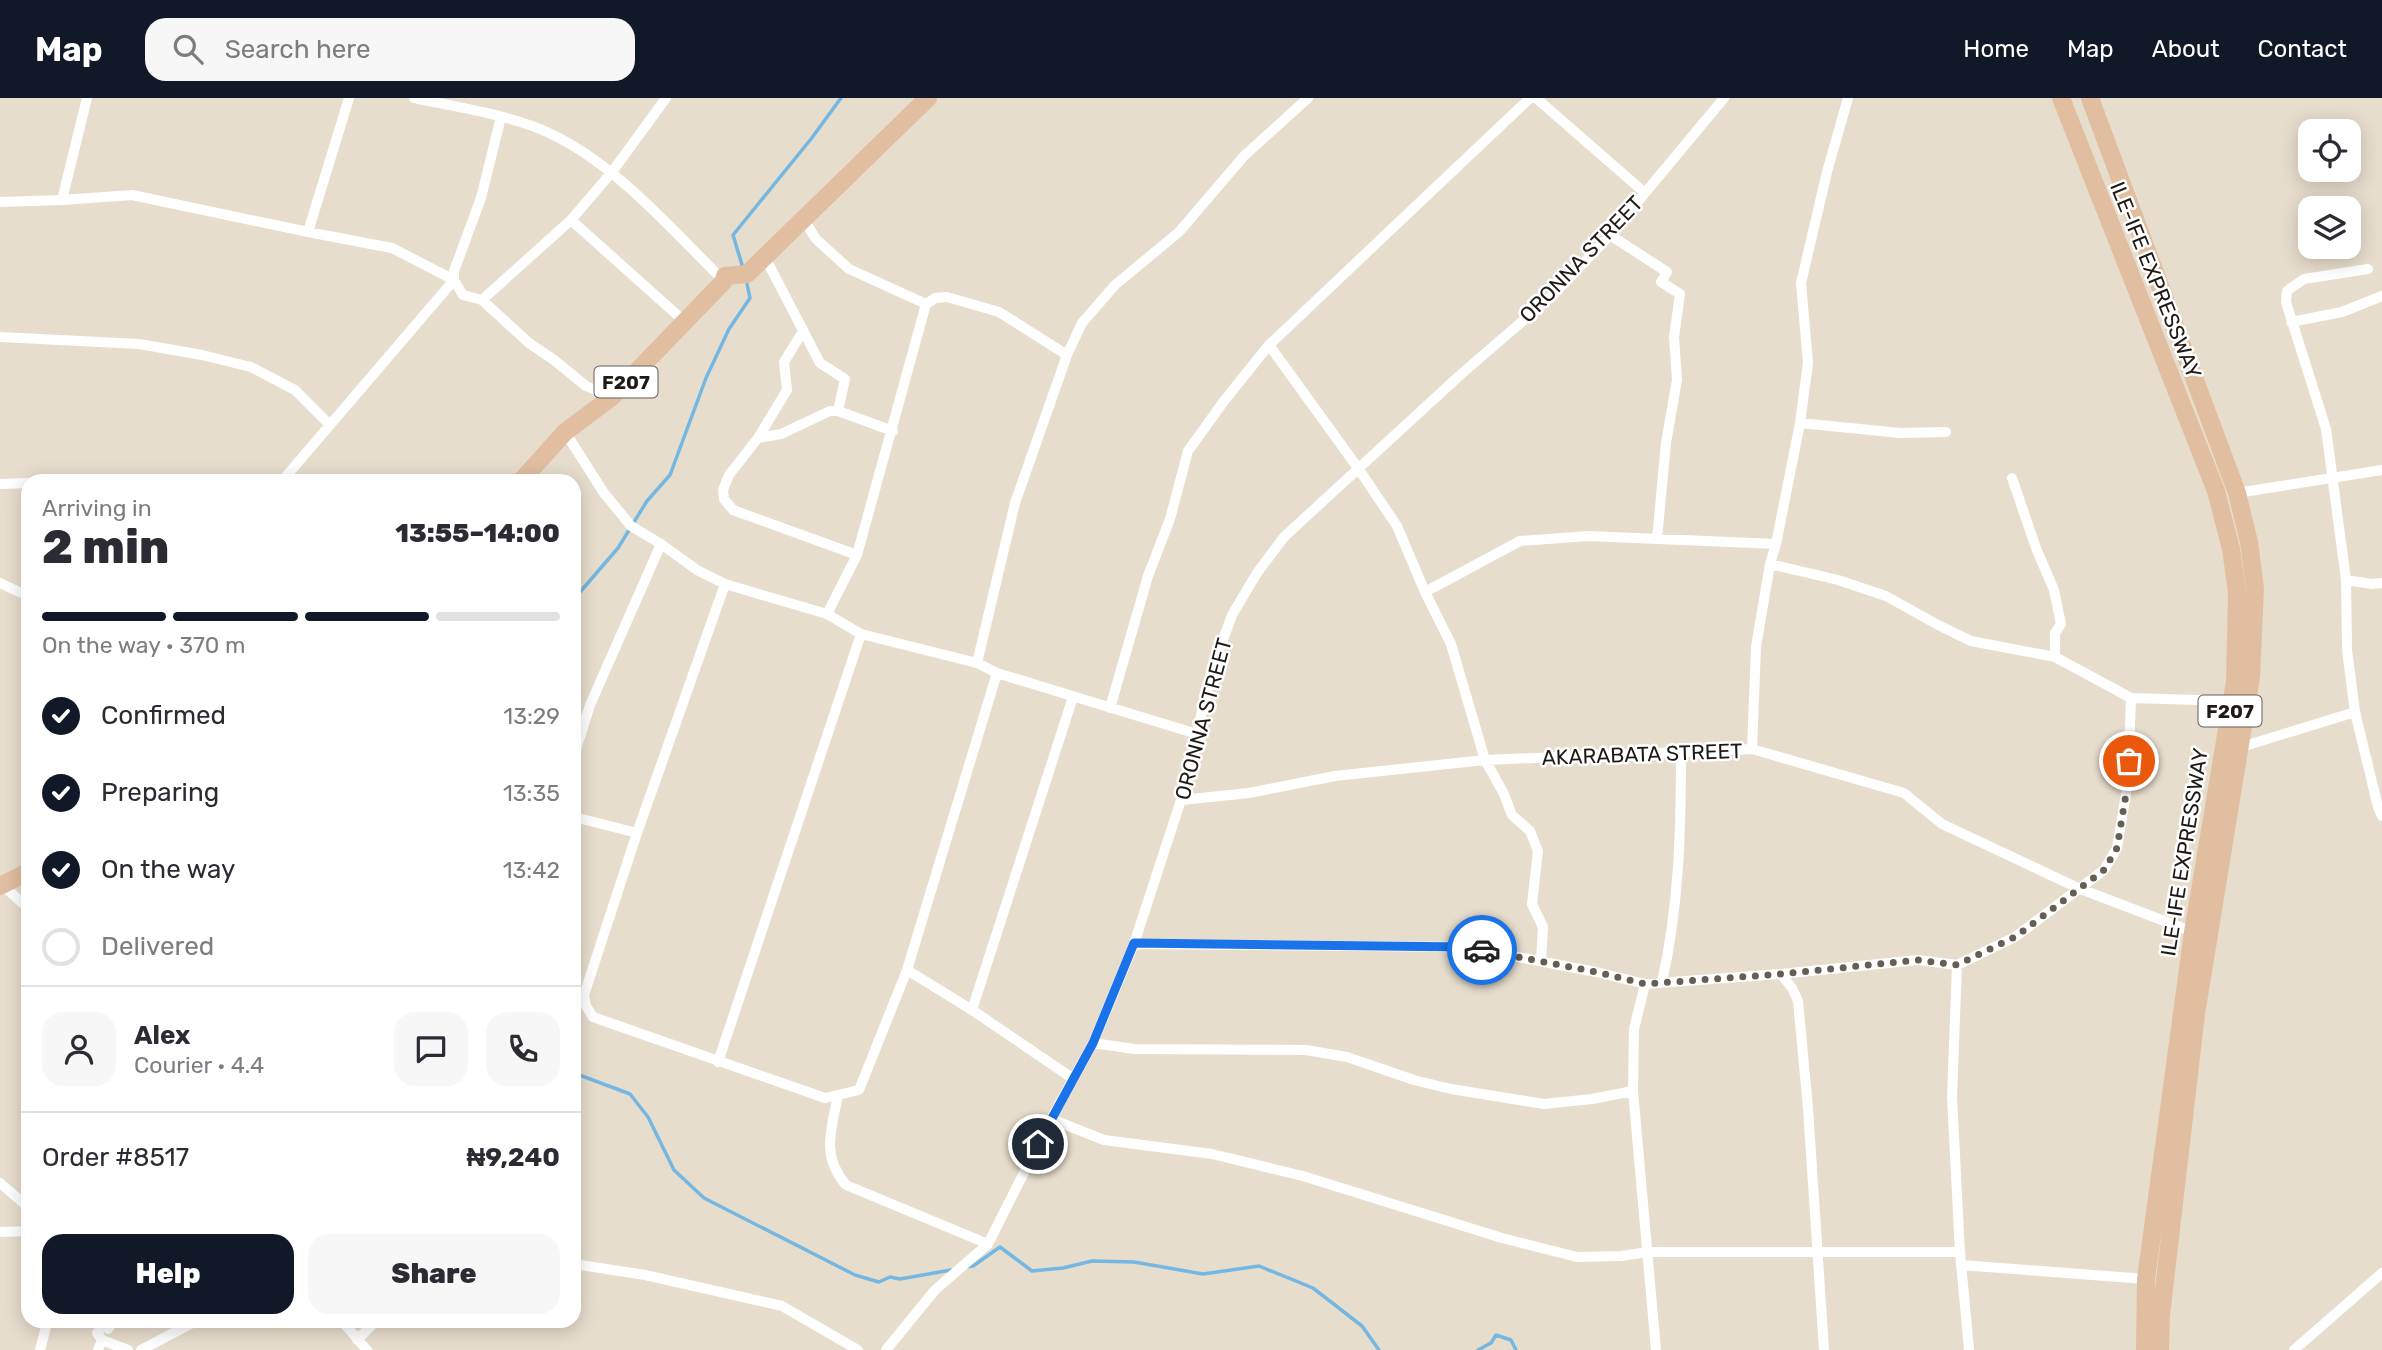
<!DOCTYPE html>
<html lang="en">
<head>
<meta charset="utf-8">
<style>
	body { margin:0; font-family:Rubik,sans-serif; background:#f7f7f7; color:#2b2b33; height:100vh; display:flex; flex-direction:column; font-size:26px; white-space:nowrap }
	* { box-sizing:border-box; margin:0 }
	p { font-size:23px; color:#7c7c81 }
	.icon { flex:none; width:38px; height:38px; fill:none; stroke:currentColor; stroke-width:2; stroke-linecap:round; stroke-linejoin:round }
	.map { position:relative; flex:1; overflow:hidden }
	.details { position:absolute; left:21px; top:376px; width:560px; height:854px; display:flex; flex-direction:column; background:#fff; border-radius:21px; box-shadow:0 4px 18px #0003 }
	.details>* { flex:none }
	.controls { position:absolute; left:2298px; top:21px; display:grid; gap:14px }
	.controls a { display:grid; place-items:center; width:63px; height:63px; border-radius:14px; background:#fff; box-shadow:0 4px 18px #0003; font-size:35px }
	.pin { position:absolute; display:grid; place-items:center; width:60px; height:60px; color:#fff; margin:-30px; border:4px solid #fff; border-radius:50%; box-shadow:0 2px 7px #0007 }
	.courier { position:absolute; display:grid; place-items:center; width:70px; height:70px; margin:-35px; border:5px solid #1a73e8; border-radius:50%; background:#fff; color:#222; box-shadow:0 2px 9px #0007 }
	.overview em { font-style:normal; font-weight:800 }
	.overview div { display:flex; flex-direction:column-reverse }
	.overview { display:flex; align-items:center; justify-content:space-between; height:119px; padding:0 21px }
	h1 { font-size:46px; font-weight:800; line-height:52px }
	.bar { display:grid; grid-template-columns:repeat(4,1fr); gap:10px 7px; align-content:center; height:84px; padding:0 21px }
	.bar i { height:9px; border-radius:5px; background:#e1e1e2 }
	.bar .on { background:#111827 }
	.bar p { grid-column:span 4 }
	.line { display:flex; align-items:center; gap:18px; padding:0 21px; border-top:2px solid #e1e1e2 }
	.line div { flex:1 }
	.round { display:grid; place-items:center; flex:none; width:74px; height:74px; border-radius:21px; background:#f7f7f7 }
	ol { padding:0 21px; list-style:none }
	li { display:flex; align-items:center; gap:21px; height:77px }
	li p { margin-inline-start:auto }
	li .icon { padding:7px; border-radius:50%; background:#111827; color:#fff; stroke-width:4 }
	li:last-child { color:#7c7c81 }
	li i { width:38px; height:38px; border:4px solid #e1e1e2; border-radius:50% }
	.action { display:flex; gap:14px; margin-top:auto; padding:14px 21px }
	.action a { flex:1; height:80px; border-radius:21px; background:#111827; color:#fff; font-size:28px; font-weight:800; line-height:80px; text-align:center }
	.action a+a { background:#f7f7f7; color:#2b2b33 }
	header { display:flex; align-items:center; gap:42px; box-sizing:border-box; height:98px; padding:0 35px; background:#111827; color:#fff }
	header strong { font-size:33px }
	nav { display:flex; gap:38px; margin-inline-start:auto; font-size:24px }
	.search { width:490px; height:63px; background:#f7f7f7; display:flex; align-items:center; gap:18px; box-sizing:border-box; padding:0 24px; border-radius:21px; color:#7c7c81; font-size:26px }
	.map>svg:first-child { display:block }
</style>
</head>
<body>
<header>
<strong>Map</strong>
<div class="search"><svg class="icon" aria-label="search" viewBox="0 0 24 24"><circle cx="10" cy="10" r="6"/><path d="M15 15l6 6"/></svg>Search here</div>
<nav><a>Home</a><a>Map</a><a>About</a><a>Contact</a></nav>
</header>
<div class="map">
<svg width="2382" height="1252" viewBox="0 0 2382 1252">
	<rect width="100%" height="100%" fill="#e7ddcd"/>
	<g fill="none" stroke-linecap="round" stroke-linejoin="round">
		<path stroke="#75b7e3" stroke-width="3.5" d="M 743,170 L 733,137 L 811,41 L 841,0
			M 574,501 L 618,450 L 647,403 L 670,377 L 706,280 L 729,231 L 750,200 L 746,181
			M 574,975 L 630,996 L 648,1019 L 674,1072 L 704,1100 L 855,1177 L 879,1184 L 890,1179 L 900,1181 L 951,1172
			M 966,1169 L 973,1168 L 1000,1149 L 1032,1173 L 1063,1170 L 1092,1163 L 1134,1164 L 1203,1176 L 1259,1168 L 1313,1190 L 1362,1228 L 1379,1252
			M 1478,1252 L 1491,1245 L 1496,1237 L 1511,1242 L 1516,1252"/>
		<path stroke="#fff" stroke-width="10" d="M 414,0 C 456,9 511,17 549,35 C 616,66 671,131 724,183
			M 1536,0 L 1645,95
			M 62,102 L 87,0
			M 0,104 L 62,102 L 132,97 L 308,134 L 392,150 L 454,182 L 463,197 L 482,202 L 529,245 L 554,262 L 586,288 L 612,299
			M 571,122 L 685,224
			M 804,122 L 816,141 L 849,171 L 926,206
			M 308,134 L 349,0
			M 1610,137 L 1667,174 L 1661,184 L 1680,196 L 1674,239 L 1677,282 L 1666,345 L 1657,441
			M 760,163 L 768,165 L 820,265 L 845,281 L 838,313 L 893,333
			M 2368,171 L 2304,181 L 2287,193 L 2286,204 L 2326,331 L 2346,482 L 2347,552 L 2355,614 L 2378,709 L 2382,718
			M 482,202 L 571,122 L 612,74 L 666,0
			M 2291,224 L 2342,214 L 2382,198
			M 803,233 L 784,264 L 787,292 L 758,340 L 729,377 L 723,392 L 724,401 L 733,412 L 857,457
			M 0,239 L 139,246 L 202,257 L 251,269 L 295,292 L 330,327
			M 1269,247 L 1358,370 L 1397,428 L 1425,494 L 1451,546 L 1485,662 L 1503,694 L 1512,717 L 1530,733 L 1538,753 L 1532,806 L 1543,829 L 1541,863
			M 1800,325 L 1900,335 L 1946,334
			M 565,334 L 604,395 L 631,428 L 661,446 L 697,472 L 725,486 L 827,516 L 861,536 L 977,565 L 997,575 L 1197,636
			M 758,340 L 781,336 L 830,313 L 838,313
			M 2012,380 L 2036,450 L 2054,492 L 2061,526 L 2055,535 L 2055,559
			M 60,383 L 85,383
			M 282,383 L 454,182 L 454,173 L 481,100 L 501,19
			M 0,386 L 28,385
			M 2237,395 L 2382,372
			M 1770,466 L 1838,482 L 1886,498 L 1938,527 L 1971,543 L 2055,559 L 2131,600 L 2231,603
			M 2346,482 L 2372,486 L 2382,485
			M 0,485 L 28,498
			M 725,486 L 637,735 L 584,897 L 586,908 L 593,919 L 825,1000 L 859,992 L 907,872 L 997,575
			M 1425,494 L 1520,443 L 1588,438 L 1776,446
			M 827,516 L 857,457 L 926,206 L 935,200 L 947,199 L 999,214 L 1067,257
			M 977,565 L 1015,405 L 1067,257 L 1082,225 L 1115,187 L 1179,134 L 1244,58 L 1308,0
			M 1110,610 L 1148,478 L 1170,421 L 1188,353 L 1224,303 L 1269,247 L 1530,0
			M 2238,650 L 2355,614
			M 1752,651 L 1756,549 L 1770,466 L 1776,446 L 1800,325 L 1808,265 L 1801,185 L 1827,74 L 1848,0
			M 574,658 L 590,607 L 661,446
			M 1181,702 L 1249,695 L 1335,678 L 1485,662 L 1752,651 L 1904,695 L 1942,726 L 2078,790 L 2193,834
			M 574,719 L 637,735
			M 0,785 L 28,810
			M 1134,846 L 1466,849 L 1596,874 L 1645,886 L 1781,876 L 1918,862 L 1957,867 L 2015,839 L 2104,772 L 2117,750 L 2128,684 L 2131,600
			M 1957,867 L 1952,999 L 1960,1154 L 1969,1252
			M 907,872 L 972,912 L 1072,980
			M 1781,876 L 1792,890 L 1798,903 L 1808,1010 L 1824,1252
			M 1662,884 C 1679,809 1681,732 1681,655
			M 1645,886 L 1634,931 L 1633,993 L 1656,1252
			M 972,912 L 1073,599
			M 1093,945 L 1134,951 L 1306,952 L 1347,959 L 1414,982 L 1451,991 L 1544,1006 L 1592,1001 L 1633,993
			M 718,964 L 861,536
			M 838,998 C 831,1031 821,1058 846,1087 L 988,1146
			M 1051,1021 L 1104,1042 L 1212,1056 L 1303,1078 L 1502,1140 L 1577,1159 L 1621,1158 L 1648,1154 L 1960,1154
			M 0,1085 L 28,1109
			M 0,1134 L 28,1133
			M 574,1166 L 645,1177 L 782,1208 L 858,1252
			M 1961,1167 L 2146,1181
			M 342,1223 L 367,1252
			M 102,1242 L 97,1235 L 104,1226 L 108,1231 L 113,1223
			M 357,1242 L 376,1223
			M 40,1252 L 46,1229 L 49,1223
			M 98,1252 L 102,1242 L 128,1252
			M 141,1252 L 196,1223
			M 886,1252 L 935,1192 L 988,1146 L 1051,1021 L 1093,945 L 1134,846 L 1181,702 L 1211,575 L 1232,517 L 1257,475 L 1284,439 L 1459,278 L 1554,196 L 1610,137 L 1724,0
			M 2294,1252 L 2382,1175"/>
		<path stroke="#e2bea1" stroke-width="18" d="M 2061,0 L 2216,393 L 2231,451 L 2237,494 L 2235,583 L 2193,834 L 2146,1181 L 2145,1252
			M 2090,0 L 2237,395 L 2249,444 L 2255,491 L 2251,579 L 2196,916 L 2161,1217 L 2160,1252
			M 521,383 L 565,334 L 612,299 L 724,183 L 725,178 L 747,176 L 928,0
			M 0,788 L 28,774"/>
	</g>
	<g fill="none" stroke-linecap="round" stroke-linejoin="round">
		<path stroke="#645e55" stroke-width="7" stroke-dasharray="0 12.6" d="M 1482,852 L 1596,874 L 1645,886 L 1781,876 L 1918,862 L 1957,867 L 2015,839 L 2104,772 L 2117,750 L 2128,684 L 2129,663"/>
		<path stroke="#1a73e8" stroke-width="9" d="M 1038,1046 L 1093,945 L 1134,845 L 1466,849 L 1482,852"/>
	</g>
	<g text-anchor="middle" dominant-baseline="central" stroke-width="5" stroke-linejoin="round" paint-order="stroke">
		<g fill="#fff" stroke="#625f5b" stroke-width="2">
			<rect x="594.5" y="268.5" width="63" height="31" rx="5"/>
			<rect x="2198.5" y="597.5" width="63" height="31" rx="5"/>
		</g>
		<g font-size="19" font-weight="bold" fill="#1e1a15">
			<text x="626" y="284">F207</text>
			<text x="2230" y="613">F207</text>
		</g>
		<g font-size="21" fill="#1e1a15" stroke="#fff">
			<text transform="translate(1581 161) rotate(-46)">ORONNA STREET</text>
			<text transform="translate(2156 182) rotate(68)">ILE-IFE EXPRESSWAY</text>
			<text transform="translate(1203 621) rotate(-75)">ORONNA STREET</text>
			<text transform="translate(1642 656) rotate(-2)">AKARABATA STREET</text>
			<text transform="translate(2184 754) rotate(-81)">ILE-IFE EXPRESSWAY</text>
		</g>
	</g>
</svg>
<div class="controls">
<a><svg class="icon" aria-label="locate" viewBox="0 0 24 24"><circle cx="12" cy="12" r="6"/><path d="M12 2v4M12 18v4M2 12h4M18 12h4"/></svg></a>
<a><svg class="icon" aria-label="layers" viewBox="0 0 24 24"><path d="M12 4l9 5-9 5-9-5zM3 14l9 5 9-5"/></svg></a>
</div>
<div class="pin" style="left:2129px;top:663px;background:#ea580c"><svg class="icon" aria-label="bag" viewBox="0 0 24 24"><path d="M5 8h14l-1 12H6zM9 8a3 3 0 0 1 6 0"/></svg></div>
<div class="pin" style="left:1038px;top:1046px;background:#1f2937"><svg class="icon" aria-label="home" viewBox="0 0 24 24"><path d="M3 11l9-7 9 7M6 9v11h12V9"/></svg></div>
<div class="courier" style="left:1482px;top:852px"><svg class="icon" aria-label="car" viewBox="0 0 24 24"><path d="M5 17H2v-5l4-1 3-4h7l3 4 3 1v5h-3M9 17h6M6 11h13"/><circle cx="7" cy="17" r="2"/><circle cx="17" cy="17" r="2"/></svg></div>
<section class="details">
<div class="overview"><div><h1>2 min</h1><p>Arriving in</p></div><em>13:55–14:00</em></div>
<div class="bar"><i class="on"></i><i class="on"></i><i class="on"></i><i></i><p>On the way · 370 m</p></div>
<ol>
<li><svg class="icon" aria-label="check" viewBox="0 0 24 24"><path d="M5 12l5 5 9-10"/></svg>Confirmed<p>13:29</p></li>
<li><svg class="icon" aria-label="check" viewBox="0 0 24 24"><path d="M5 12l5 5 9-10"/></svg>Preparing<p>13:35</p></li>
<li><svg class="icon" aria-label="check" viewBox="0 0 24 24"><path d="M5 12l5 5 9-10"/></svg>On the way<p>13:42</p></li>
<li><i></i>Delivered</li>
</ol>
<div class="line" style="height:126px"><a class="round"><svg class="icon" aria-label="person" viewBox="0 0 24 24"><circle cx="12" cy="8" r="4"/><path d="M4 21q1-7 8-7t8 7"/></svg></a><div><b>Alex</b><p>Courier · 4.4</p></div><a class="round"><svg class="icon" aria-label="chat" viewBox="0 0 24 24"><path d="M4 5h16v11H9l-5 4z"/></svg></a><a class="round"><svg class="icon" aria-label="phone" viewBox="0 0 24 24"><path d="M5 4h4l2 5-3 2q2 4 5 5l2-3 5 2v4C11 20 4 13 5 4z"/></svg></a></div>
<div class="line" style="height:91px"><div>Order #8517</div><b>₦9,240</b></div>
<div class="action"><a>Help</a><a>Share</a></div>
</section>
</div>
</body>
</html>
